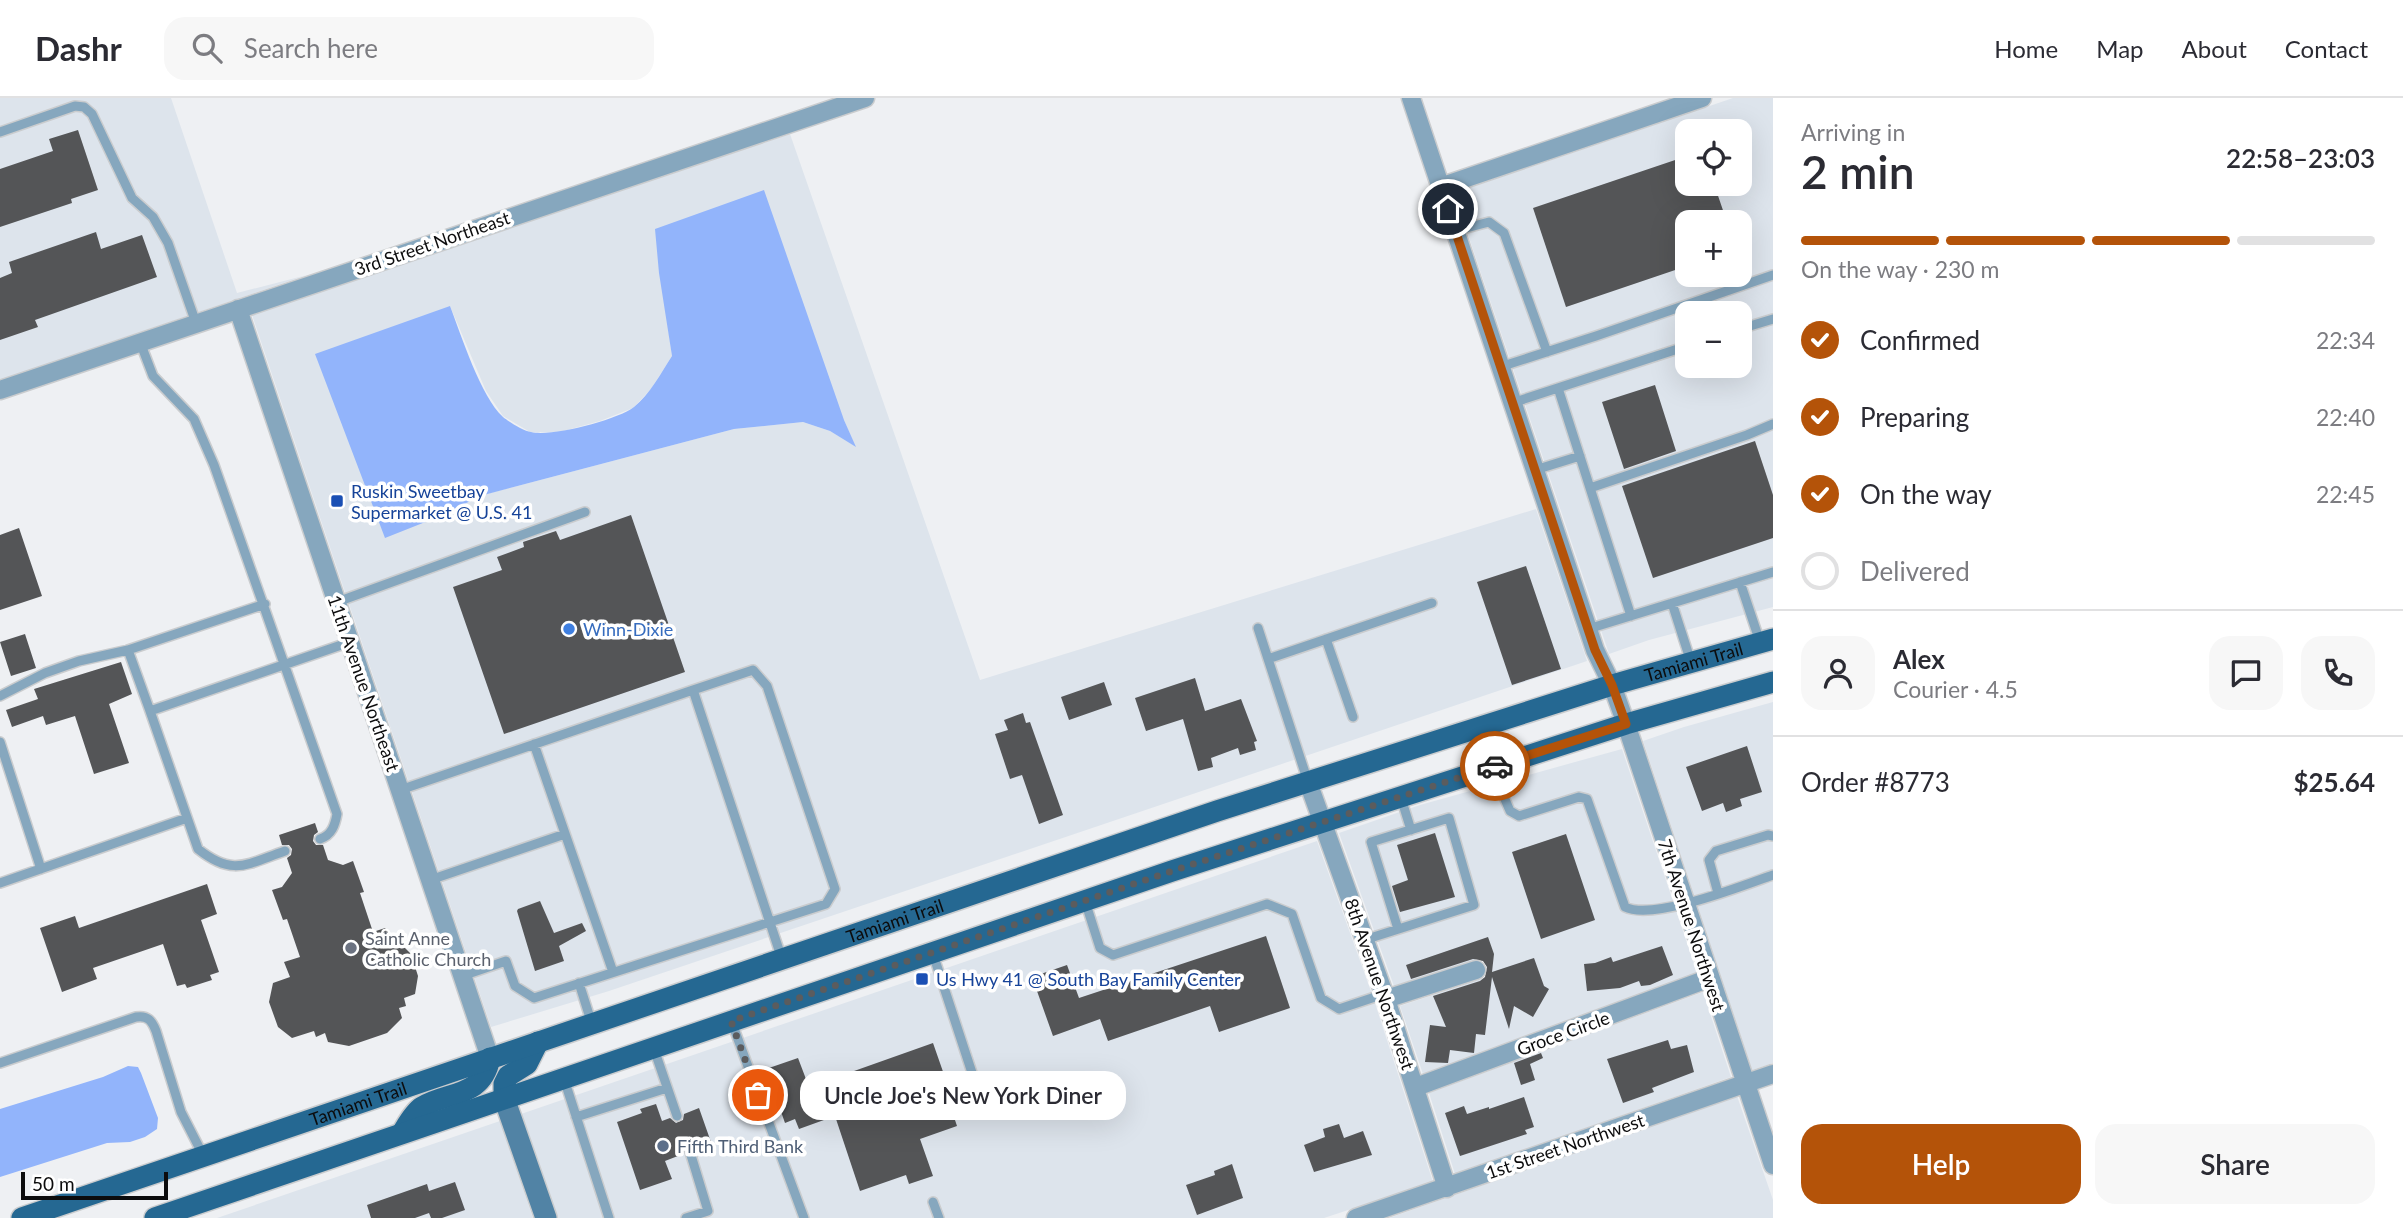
<!DOCTYPE html>
<html lang="en">
<head>
<meta charset="utf-8">
<style>
	body { margin:0; font-family:Lato,sans-serif; background:#f7f7f7; color:#2b2b33; height:100vh; display:flex; flex-direction:column; font-size:26px; white-space:nowrap }
	* { box-sizing:border-box; margin:0 }
	p { font-size:23px; color:#7c7c81 }
	.icon { flex:none; width:38px; height:38px; fill:none; stroke:currentColor; stroke-width:2; stroke-linecap:round; stroke-linejoin:round }
	.map { position:relative; flex:1; overflow:hidden }
	.drawer { display:flex; flex-direction:column; background:#fff; width:630px }
	.drawer>* { flex:none }
	.fabs { position:absolute; left:1675px; top:21px; display:grid; gap:14px }
	.fabs a { display:grid; place-items:center; width:77px; height:77px; border-radius:14px; background:#fff; box-shadow:0 7px 28px #0002; font-size:35px }
	.scale { position:absolute; left:21px; bottom:18px; width:147px; box-sizing:border-box; padding-left:7px; border:4px solid #0c0c0d; border-top:0; font-size:19px; line-height:24px; white-space:nowrap; color:#0c0c0d; -webkit-text-stroke:5px #fff; paint-order:stroke }
	.pin { position:absolute; display:grid; place-items:center; width:60px; height:60px; color:#fff; margin:-30px; border:4px solid #fff; border-radius:50%; box-shadow:0 2px 7px #0007 }
	.courier { position:absolute; display:grid; place-items:center; width:70px; height:70px; margin:-35px; border:5px solid #b45309; border-radius:50%; background:#fff; color:#222; box-shadow:0 2px 9px #0007 }
	.bubble { position:absolute; height:49px; border-radius:21px; background:#fff; box-shadow:0 7px 28px #0002; font-size:23px; font-weight:600; line-height:49px; text-align:center }
	.overview em { font-style:normal; font-weight:600 }
	.overview div { display:flex; flex-direction:column-reverse }
	.overview { display:flex; align-items:center; justify-content:space-between; height:119px; padding:0 28px }
	h1 { font-size:46px; font-weight:600; line-height:52px }
	.bar { display:grid; grid-template-columns:repeat(4,1fr); gap:10px 7px; align-content:center; height:84px; padding:0 28px }
	.bar i { height:9px; border-radius:5px; background:#e1e1e2 }
	.bar .active { background:#b45309 }
	.bar p { grid-column:span 4 }
	.line { display:flex; align-items:center; gap:18px; padding:0 28px; border-top:2px solid #e1e1e2 }
	.line div { flex:1 }
	.round { display:grid; place-items:center; flex:none; width:74px; height:74px; border-radius:21px; background:#f7f7f7 }
	ol { padding:0 28px; list-style:none }
	li { display:flex; align-items:center; gap:21px; height:77px }
	li p { margin-inline-start:auto }
	li .icon { padding:7px; border-radius:50%; background:#b45309; color:#fff; stroke-width:4 }
	li:last-child { color:#7c7c81 }
	li i { width:38px; height:38px; border:4px solid #e1e1e2; border-radius:50% }
	.button { display:flex; gap:14px; margin-top:auto; padding:14px 28px }
	.button a { flex:1; height:80px; border-radius:21px; background:#b45309; color:#fff; font-size:28px; font-weight:600; line-height:80px; text-align:center }
	.button a+a { background:#f7f7f7; color:#2b2b33 }
	header { display:flex; align-items:center; gap:42px; box-sizing:border-box; height:98px; padding:0 35px; background:#fff; border-bottom:2px solid #e1e1e2 }
	header strong { font-size:33px }
	nav { display:flex; gap:38px; margin-inline-start:auto; font-size:24px }
	.search { width:490px; height:63px; background:#f7f7f7; display:flex; align-items:center; gap:18px; box-sizing:border-box; padding:0 24px; border-radius:21px; color:#7c7c81; font-size:26px }
	main { display:flex; flex:1; min-height:0 }
	.map>svg:first-child { display:block }
</style>
</head>
<body>
<header>
<strong>Dashr</strong>
<div class="search"><svg class="icon" aria-label="search" viewBox="0 0 24 24"><circle cx="10" cy="10" r="6"/><path d="M15 15l6 6"/></svg>Search here</div>
<nav><a>Home</a><a>Map</a><a>About</a><a>Contact</a></nav>
</header>
<main>
<div class="map">
<svg width="1773" height="1120" viewBox="0 0 1773 1120">
	<rect width="100%" height="100%" fill="#eef0f3"/>
	<path fill="#dde4ec" fill-rule="evenodd" d="M 0,0 L 171,0 L 237,195 L 307,177 L 0,282 Z
		M 1733,0 L 1773,0 L 1773,509 L 1649,542 L 1609,556 L 1454,95 ZM 1687,33 L 1740,33 L 1740,86 L 1687,86 ZM 1687,124 L 1740,124 L 1740,177 L 1687,177 ZM 1687,215 L 1740,215 L 1740,268 L 1687,268 Z
		M 790,36 L 980,582 L 1536,411 L 1587,563 L 609,893 L 491,929 L 252,217 ZM 450,208 L 486,293 L 503,318 L 530,334 L 560,334 L 600,323 L 633,310 L 651,291 L 672,258 L 667,222 L 844,322 L 855,348 L 830,333 L 803,324 L 734,331 L 479,398 L 443,417 Z
		M 1773,604 L 1773,965 L 1752,972 L 1643,643 L 1684,629 Z
		M 1622,651 L 1697,875 L 1423,976 L 1400,908 L 1490,878 L 1483,859 L 1394,888 L 1339,735 L 1420,707 Z
		M 1317,743 L 1373,899 L 1433,1084 L 1324,1120 L 557,1120 L 521,1016 Z
		M 1703,894 L 1731,979 L 1455,1076 L 1429,995 Z
		M 1737,998 L 1773,1102 L 1773,1120 L 1389,1120 Z
		M 500,1023 L 533,1120 L 217,1120 Z"/>
	<path fill="#92b4fb" d="M 764,92 L 844,322 L 856,349 L 830,333 L 803,324 L 734,331 L 480,398 L 443,417 L 385,440 L 315,256 L 450,208 C 461,237 481,299 503,319 C 509,324 524,333 531,334 C 552,339 617,322 634,309 C 650,296 661,275 672,258 L 659,175 L 655,131 Z
		M 128,968 L 138,969 L 141,975 L 158,1020 L 157,1031 L 145,1039 L 130,1044 L 107,1045 L 0,1079 L 0,1011 L 103,979 Z"/>
	<path fill="#545557" d="M 78,32 L 98,92 L 71,101 L 72,105 L 0,129 L 0,71 L 53,53 L 49,41 Z
		M 1687,58 L 1687,86 L 1714,86 L 1727,124 L 1687,124 L 1687,168 L 1566,209 L 1533,110 Z
		M 96,134 L 101,151 L 142,137 L 157,179 L 35,222 L 38,229 L 0,242 L 0,180 L 12,175 L 9,164 Z
		M 1655,287 L 1676,353 L 1624,371 L 1602,304 Z
		M 1755,343 L 1773,397 L 1773,440 L 1653,480 L 1622,388 Z
		M 631,417 L 685,574 L 504,636 L 453,489 L 502,472 L 497,459 L 524,449 L 523,444 L 556,433 L 560,442 Z
		M 19,430 L 42,498 L 0,512 L 0,437 Z
		M 1526,468 L 1561,571 L 1512,587 L 1477,484 Z
		M 25,536 L 36,570 L 11,578 L 0,544 Z
		M 121,564 L 132,596 L 109,606 L 129,665 L 94,676 L 75,618 L 46,627 L 43,618 L 12,629 L 6,612 L 38,601 L 34,591 Z
		M 1195,580 L 1205,613 L 1241,601 L 1257,643 L 1254,644 L 1256,652 L 1240,657 L 1238,650 L 1211,660 L 1213,669 L 1198,673 L 1183,621 L 1146,633 L 1135,600 Z
		M 1104,584 L 1112,607 L 1069,622 L 1061,599 Z
		M 1023,615 L 1026,625 L 1030,624 L 1063,717 L 1039,726 L 1022,677 L 1010,681 L 995,636 L 1008,632 L 1004,622 Z
		M 1747,648 L 1762,694 L 1740,701 L 1742,708 L 1726,714 L 1723,705 L 1702,713 L 1686,669 Z
		M 315,725 L 318,734 L 314,737 L 313,743 L 316,747 L 323,747 L 328,762 L 343,767 L 353,763 L 364,794 L 360,795 L 373,834 L 385,830 L 411,856 L 418,878 L 415,896 L 404,900 L 406,908 L 399,910 L 402,920 L 387,935 L 349,948 L 328,944 L 325,935 L 316,939 L 314,933 L 292,940 L 278,929 L 269,904 L 273,885 L 290,879 L 284,864 L 300,859 L 287,821 L 283,822 L 272,792 L 282,789 L 292,775 L 287,760 L 291,757 L 292,751 L 289,747 L 282,747 L 279,737 Z
		M 1435,735 L 1455,799 L 1400,814 L 1392,788 L 1408,782 L 1397,747 Z
		M 1566,736 L 1595,822 L 1541,841 L 1512,754 Z
		M 207,786 L 217,816 L 201,822 L 219,874 L 210,877 L 212,882 L 187,890 L 185,886 L 177,888 L 163,846 L 93,870 L 97,881 L 62,894 L 40,830 L 75,818 L 79,830 Z
		M 540,803 L 554,835 L 582,825 L 586,833 L 559,848 L 564,863 L 535,873 L 517,813 L 518,811 Z
		M 1266,838 L 1290,910 L 1219,934 L 1210,908 L 1108,943 L 1100,921 L 1053,938 L 1032,879 L 1067,867 L 1079,900 Z
		M 1488,839 L 1494,856 L 1492,874 L 1534,860 L 1544,888 L 1549,891 L 1533,919 L 1514,908 L 1509,931 L 1492,879 L 1485,937 L 1476,936 L 1474,955 L 1450,952 L 1448,965 L 1425,964 L 1430,927 L 1446,929 L 1433,898 L 1480,883 L 1485,879 L 1487,869 L 1483,863 L 1473,861 L 1411,881 L 1406,867 Z
		M 1662,848 L 1673,877 L 1650,887 L 1641,888 L 1639,883 L 1620,890 L 1587,893 L 1584,866 L 1595,865 L 1611,859 L 1613,864 Z
		M 1668,942 L 1671,951 L 1687,947 L 1694,974 L 1652,990 L 1654,994 L 1623,1005 L 1607,961 Z
		M 933,945 L 948,988 L 944,989 L 957,1028 L 920,1041 L 933,1078 L 909,1086 L 906,1077 L 860,1093 L 835,1018 L 799,1031 L 795,1021 L 785,1025 L 766,971 L 798,960 L 809,989 Z
		M 1541,955 L 1543,960 L 1530,966 L 1535,982 L 1521,987 L 1514,965 Z
		M 1524,999 L 1534,1029 L 1525,1032 L 1527,1036 L 1460,1058 L 1445,1015 L 1464,1008 L 1467,1016 L 1489,1009 L 1489,1011 Z
		M 656,1006 L 662,1023 L 670,1020 L 676,1025 L 683,1022 L 684,1016 L 699,1010 L 712,1047 L 697,1052 L 692,1047 L 685,1049 L 683,1056 L 665,1063 L 672,1081 L 640,1092 L 617,1024 L 642,1015 L 640,1011 Z
		M 1339,1026 L 1344,1040 L 1363,1033 L 1372,1057 L 1314,1074 L 1304,1047 L 1325,1039 L 1323,1031 Z
		M 1232,1066 L 1243,1100 L 1197,1117 L 1186,1087 L 1215,1077 L 1214,1073 Z
		M 455,1084 L 465,1112 L 442,1120 L 431,1120 L 429,1115 L 415,1120 L 371,1120 L 367,1107 L 427,1086 L 429,1093 Z"/>
	<g fill="none" stroke-linecap="round" stroke-linejoin="round">
		<g stroke="#caccce" stroke-width="12">
			<path id="lane" d="M 0,34 L 75,8 L 84,9 L 92,16 L 132,100 L 153,119 L 168,145 L 196,225
				M 1455,133 L 1489,124 L 1504,135 L 1547,254
				M 1740,231 L 1773,221
				M 140,244 L 153,278 L 194,321 L 214,367 L 337,716 C 335,727 332,737 320,741
				M 1500,269 L 1596,238 L 1773,177
				M 1558,290 L 1631,518
				M 1512,305 L 1687,248
				M 1535,372 L 1580,358
				M 1590,390 L 1747,337 L 1773,326
				M 1740,484 L 1760,544
				M 337,504 L 585,414
				M 1672,505 L 1691,564
				M 1258,530 L 1308,684
				M 1588,531 L 1773,474
				M 1326,541 L 1353,619
				M 128,552 L 150,613
				M 1268,561 L 1432,505
				M 0,598 L 45,575 L 79,563 L 128,552 L 265,506
				M 0,644 L 41,771
				M 534,646 L 613,874
				M 1492,671 L 1510,713 L 1519,718 L 1579,699 L 1587,701 L 1625,809 C 1653,823 1742,788 1773,777
				M 400,692 L 693,592 L 782,861
				M 1401,700 L 1411,732
				M 285,753 C 247,766 233,779 198,751 L 150,613 L 350,544
				M 430,782 L 565,736
				M 0,785 L 187,720
				M 1718,795 L 1709,762 L 1716,753 L 1768,737 L 1773,738
				M 1085,803 L 1100,850 L 1113,857 L 1267,806 L 1292,816 L 1321,900 L 1339,911 L 1384,896
				M 1364,842 L 1474,807 L 1449,720 L 1371,744 L 1398,831
				M 933,856 L 978,993
				M 462,878 L 506,863 L 515,888 L 534,900 L 826,806 L 835,791 L 767,588 L 753,572 L 693,592
				M 579,885 L 592,926
				M 732,925 L 804,1120
				M 654,951 L 677,1018
				M 0,965 L 136,919 C 148,917 152,923 156,933 L 181,1014 L 203,1057
				M 564,981 L 609,1120
				M 576,1019 L 667,990
				M 933,1104 L 939,1120
				M 686,1120 L 708,1113 L 690,1054"/>
		</g>
		<g stroke="#caccce" stroke-width="21">
			<path id="street" d="M 1411,0 L 1595,552 L 1612,587 L 1626,626 L 1773,1067
				M 1440,89 L 1702,0
				M 238,211 L 490,960
				M 0,292 L 865,0
				M 1308,684 L 1386,901 L 1447,1090
				M 1386,901 L 1476,872
				M 1416,989 L 1710,880
				M 1356,1120 L 1773,976"/>
		</g>
		<g stroke="#caccce" stroke-width="24">
			<path id="secondary" d="M 504,1000 L 546,1120"/>
		</g>
		<g stroke="#caccce" stroke-width="24">
			<g id="primary">
				<path d="M 504,1000 L 504,986 L 508,978 L 527,966 L 538,944"/>
				<path d="M 402,1035 C 407,1027 414,1014 422,1009 C 447,993 482,1001 490,960"/>
				<path id="s1" d="M 22,1120 L 1217,713 L 1612,587 L 1773,541"/>
				<path d="M 155,1120 L 1172,773 L 1626,626 L 1773,584"/>
			</g>
		</g>
		<use href="#lane" stroke="#86a7be" stroke-width="9"/>
		<use href="#street" stroke="#86a7be" stroke-width="18"/>
		<use href="#secondary" stroke="#5183a5" stroke-width="21"/>
		<use href="#primary" stroke="#256892" stroke-width="21"/>
	</g>
	<g fill="none" stroke-linecap="round" stroke-linejoin="round">
		<path stroke="#5b5c5e" stroke-width="7" stroke-dasharray="0 12.6" d="M 758,997 L 731,923 L 1172,773 L 1495,668"/>
		<path stroke="#b45309" stroke-width="9" d="M 1448,111 L 1595,552 L 1612,587 L 1626,626 L 1495,668"/>
	</g>
	<g fill="#1a4fb4" stroke="#fff" stroke-width="2.5">
		<rect x="330" y="396" width="14" height="14" rx="3.5"/>
		<rect x="915" y="874" width="14" height="14" rx="3.5"/>
	</g>
	<circle fill="#3f7fe0" stroke="#fff" stroke-width="2.5" cx="569" cy="531" r="7"/>
	<circle fill="#6b7280" stroke="#fff" stroke-width="2.5" cx="351" cy="850" r="7"/>
	<circle fill="#5c6f8a" stroke="#fff" stroke-width="2.5" cx="663" cy="1048" r="7"/>
	<g text-anchor="middle" dominant-baseline="central" stroke-width="7" stroke-linejoin="round" paint-order="stroke">
		<g font-size="18" fill="#0c0c0d" stroke="#fff">
			<text transform="translate(432 145) rotate(-19)">3rd Street Northeast</text>
			<text stroke="none"><textPath href="#s1" startOffset="1762">Tamiami Trail</textPath></text>
			<text transform="translate(364 585) rotate(71)">11th Avenue Northeast</text>
			<text stroke="none"><textPath href="#s1" startOffset="922">Tamiami Trail</textPath></text>
			<text transform="translate(1692 827) rotate(72)">7th Avenue Northwest</text>
			<text transform="translate(1380 886) rotate(71)">8th Avenue Northwest</text>
			<text transform="translate(1563 935) rotate(-20)">Groce Circle</text>
			<text stroke="none"><textPath href="#s1" startOffset="355">Tamiami Trail</textPath></text>
			<text transform="translate(1565 1048) rotate(-19)">1st Street Northwest</text>
		</g>
		<g font-size="18" fill="#164399" stroke="#fff" text-anchor="start">
			<text x="351" y="393">Ruskin Sweetbay<tspan x="351" dy="21">Supermarket @ U.S. 41</tspan></text>
			<text x="936" y="881">Us Hwy 41 @ South Bay Family Center</text>
		</g>
		<g font-size="18" fill="#366cbe" stroke="#fff" text-anchor="start">
			<text x="583" y="531">Winn-Dixie</text>
		</g>
		<g font-size="18" fill="#5b616d" stroke="#fff" text-anchor="start">
			<text x="365" y="840">Saint Anne<tspan x="365" dy="21">Catholic Church</tspan></text>
		</g>
		<g font-size="18" fill="#4e5e75" stroke="#fff" text-anchor="start">
			<text x="677" y="1048">Fifth Third Bank</text>
		</g>
	</g>
</svg>
<div class="fabs">
<a><svg class="icon" aria-label="locate" viewBox="0 0 24 24"><circle cx="12" cy="12" r="6"/><path d="M12 2v4M12 18v4M2 12h4M18 12h4"/></svg></a>
<a>+</a>
<a>−</a>
</div>
<div class="scale">50 m</div>
<div class="pin" style="left:758px;top:997px;background:#ea580c"><svg class="icon" aria-label="bag" viewBox="0 0 24 24"><path d="M5 8h14l-1 12H6zM9 8a3 3 0 0 1 6 0"/></svg></div>
<div class="pin" style="left:1448px;top:111px;background:#1f2937"><svg class="icon" aria-label="home" viewBox="0 0 24 24"><path d="M3 11l9-7 9 7M6 9v11h12V9"/></svg></div>
<div class="courier" style="left:1495px;top:668px"><svg class="icon" aria-label="car" viewBox="0 0 24 24"><path d="M5 17H2v-5l4-1 3-4h7l3 4 3 1v5h-3M9 17h6M6 11h13"/><circle cx="7" cy="17" r="2"/><circle cx="17" cy="17" r="2"/></svg></div>
<div class="bubble" style="left:800px;top:973px;width:326px">Uncle Joe's New York Diner</div>
</div>
<section class="drawer">
<div class="overview"><div><h1>2 min</h1><p>Arriving in</p></div><em>22:58–23:03</em></div>
<div class="bar"><i class="active"></i><i class="active"></i><i class="active"></i><i></i><p>On the way · 230 m</p></div>
<ol>
<li><svg class="icon" aria-label="check" viewBox="0 0 24 24"><path d="M5 12l5 5 9-10"/></svg>Confirmed<p>22:34</p></li>
<li><svg class="icon" aria-label="check" viewBox="0 0 24 24"><path d="M5 12l5 5 9-10"/></svg>Preparing<p>22:40</p></li>
<li><svg class="icon" aria-label="check" viewBox="0 0 24 24"><path d="M5 12l5 5 9-10"/></svg>On the way<p>22:45</p></li>
<li><i></i>Delivered</li>
</ol>
<div class="line" style="height:126px"><a class="round"><svg class="icon" aria-label="person" viewBox="0 0 24 24"><circle cx="12" cy="8" r="4"/><path d="M4 21q1-7 8-7t8 7"/></svg></a><div><b>Alex</b><p>Courier · 4.5</p></div><a class="round"><svg class="icon" aria-label="chat" viewBox="0 0 24 24"><path d="M4 5h16v11H9l-5 4z"/></svg></a><a class="round"><svg class="icon" aria-label="phone" viewBox="0 0 24 24"><path d="M5 4h4l2 5-3 2q2 4 5 5l2-3 5 2v4C11 20 4 13 5 4z"/></svg></a></div>
<div class="line" style="height:91px"><div>Order #8773</div><b>$25.64</b></div>
<div class="button"><a>Help</a><a>Share</a></div>
</section>
</main>
</body>
</html>
